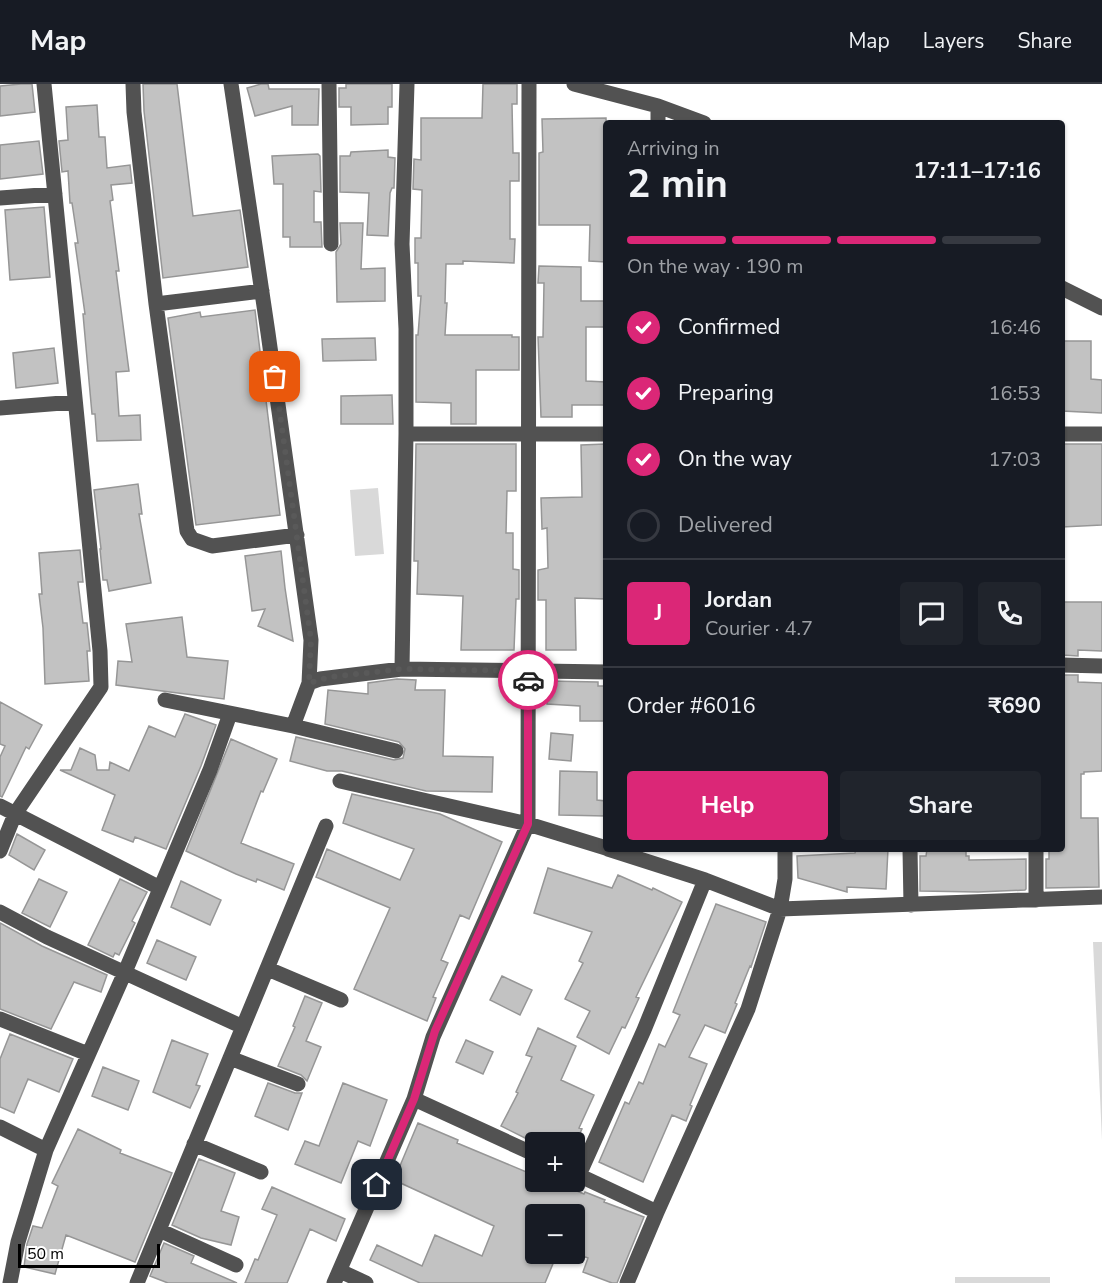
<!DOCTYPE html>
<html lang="en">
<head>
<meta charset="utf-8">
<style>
	body { margin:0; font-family:"Nunito Sans",sans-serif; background:#20242c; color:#f1f3f6; height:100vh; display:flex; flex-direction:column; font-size:22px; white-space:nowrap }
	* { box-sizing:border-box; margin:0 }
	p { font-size:20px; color:#9ea1a6 }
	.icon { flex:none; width:33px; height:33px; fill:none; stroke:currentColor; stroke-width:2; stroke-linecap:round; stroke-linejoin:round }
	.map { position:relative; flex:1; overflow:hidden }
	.sheet { position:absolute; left:603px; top:36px; width:462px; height:732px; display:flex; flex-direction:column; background:#171b24; border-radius:6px; box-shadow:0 2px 4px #0004 }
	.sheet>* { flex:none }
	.buttons { position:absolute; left:525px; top:1048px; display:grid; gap:12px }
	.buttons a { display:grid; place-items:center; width:60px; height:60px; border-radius:6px; background:#171b24; box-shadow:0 2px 4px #0004; font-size:30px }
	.scale { position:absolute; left:18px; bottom:15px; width:142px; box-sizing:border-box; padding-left:6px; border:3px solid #000; border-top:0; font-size:16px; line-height:21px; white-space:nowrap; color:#000; -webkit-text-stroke:4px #fff; paint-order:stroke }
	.pin { position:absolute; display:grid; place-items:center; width:51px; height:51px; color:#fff; margin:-26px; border-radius:12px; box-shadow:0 3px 9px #0006 }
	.courier { position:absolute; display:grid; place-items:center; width:60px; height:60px; margin:-30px; border:4px solid #db2777; border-radius:50%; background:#fff; color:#222; box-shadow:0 2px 8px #0007 }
	.overview em { font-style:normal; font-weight:700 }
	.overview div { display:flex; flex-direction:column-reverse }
	.overview { display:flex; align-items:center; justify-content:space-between; height:102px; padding:0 24px }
	h1 { font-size:39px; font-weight:700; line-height:45px }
	.bar { display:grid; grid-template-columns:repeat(4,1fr); gap:9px 6px; align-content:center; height:72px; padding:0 24px }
	.bar i { height:8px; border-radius:4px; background:#363941 }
	.bar .active { background:#db2777 }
	.bar p { grid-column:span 4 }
	.line { display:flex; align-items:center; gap:15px; padding:0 24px; border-top:2px solid #363941 }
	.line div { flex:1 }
	.round { display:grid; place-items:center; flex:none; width:63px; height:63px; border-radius:6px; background:#20242c }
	ol { padding:0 24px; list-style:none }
	li { display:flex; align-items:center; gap:18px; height:66px }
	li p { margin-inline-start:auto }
	li .icon { padding:6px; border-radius:50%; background:#db2777; color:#fff; stroke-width:4 }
	li:last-child { color:#9ea1a6 }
	li i { width:33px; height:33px; border:3px solid #363941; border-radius:50% }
	.primary-button { display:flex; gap:12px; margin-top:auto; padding:12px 24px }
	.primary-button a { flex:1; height:69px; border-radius:6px; background:#db2777; color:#fff; font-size:24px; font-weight:700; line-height:69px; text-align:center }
	.primary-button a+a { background:#20242c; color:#f1f3f6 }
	header { display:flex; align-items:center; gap:36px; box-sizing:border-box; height:84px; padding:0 30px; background:#171b24; border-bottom:2px solid #363941 }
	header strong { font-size:28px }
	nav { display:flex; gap:33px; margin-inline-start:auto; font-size:21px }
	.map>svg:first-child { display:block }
</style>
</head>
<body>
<header>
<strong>Map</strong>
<nav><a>Map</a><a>Layers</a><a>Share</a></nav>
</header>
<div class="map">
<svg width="1102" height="1199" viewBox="0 0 1102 1199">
	<rect width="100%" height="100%" fill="#fff"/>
	<path fill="#d9d9d9" d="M 378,404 L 384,470 L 355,472 L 350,406 Z
		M 1093,858 L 1102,858 L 1102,1056 Z
		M 955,1193 L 1050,1193 L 1050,1199 L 955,1199 Z"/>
	<path fill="#c2c2c2" stroke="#969696" stroke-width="1.5" d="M 21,0 L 32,0 L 35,28 L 0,32 L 0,2 Z
		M 143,0 L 177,0 L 193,132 L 240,126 L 248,183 L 163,194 L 144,27 Z
		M 261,0 L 268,0 L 269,5 L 319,5 L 318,41 L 292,41 L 292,22 L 255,32 L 247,4 Z
		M 346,0 L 392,0 L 392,23 L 388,23 L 388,40 L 351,41 L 351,23 L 339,23 L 339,4 L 346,4 Z
		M 483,0 L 517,0 L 517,20 L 512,20 L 513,69 L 519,69 L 519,97 L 510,97 L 510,155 L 515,155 L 514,179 L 463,177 L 463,180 L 446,180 L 445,219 L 447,219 L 445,251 L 512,251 L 512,253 L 519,253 L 519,286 L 476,286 L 476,340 L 451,340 L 451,319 L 416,318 L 416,251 L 418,251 L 421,212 L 418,212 L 418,179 L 415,179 L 415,154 L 421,154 L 422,106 L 413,105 L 414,75 L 421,76 L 421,34 L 482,34 Z
		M 97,21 L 99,53 L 105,53 L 107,84 L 130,81 L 132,99 L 111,101 L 113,116 L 110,117 L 119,187 L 116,187 L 129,287 L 116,288 L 119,332 L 140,331 L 141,356 L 97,357 L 95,330 L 92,330 L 83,230 L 85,230 L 75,159 L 78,159 L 72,119 L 70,119 L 68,87 L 62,88 L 59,57 L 68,56 L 66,23 Z
		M 606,34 L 606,178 L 589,177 L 590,141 L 539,141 L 539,69 L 543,68 L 542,35 Z
		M 39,57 L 43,90 L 0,95 L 0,61 Z
		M 388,66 L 388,73 L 395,74 L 394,104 L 392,104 L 390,109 L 388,152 L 367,151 L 369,109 L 340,108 L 340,72 L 350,72 L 351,68 Z
		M 318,70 L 320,72 L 321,108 L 314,107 L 314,138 L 321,138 L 322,163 L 290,163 L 290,153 L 283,153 L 283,100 L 274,100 L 272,72 Z
		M 44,123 L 50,193 L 10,196 L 5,126 Z
		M 340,139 L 363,139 L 361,185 L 385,184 L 385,217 L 337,218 L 336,168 L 341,160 Z
		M 539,182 L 581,183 L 581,217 L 606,217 L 606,243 L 586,243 L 586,297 L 606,298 L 606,321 L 572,321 L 572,333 L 541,333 L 538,253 L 543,253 L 544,199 L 538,199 Z
		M 255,226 L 280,431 L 196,441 L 168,234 L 200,228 L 201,233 Z
		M 375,254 L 376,276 L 323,277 L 322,255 Z
		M 1062,257 L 1091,257 L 1091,295 L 1102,296 L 1102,329 L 1062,327 Z
		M 54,264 L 58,299 L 16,304 L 13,269 Z
		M 392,311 L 393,340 L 341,340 L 341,312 Z
		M 416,360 L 516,360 L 516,407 L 507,407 L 506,449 L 513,449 L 513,485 L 519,486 L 519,515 L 516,515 L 514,566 L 461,566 L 463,512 L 417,510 L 418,477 L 414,477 Z
		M 605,360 L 606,515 L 575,514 L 576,566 L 546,566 L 546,516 L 538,516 L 538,486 L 548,484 L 547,444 L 542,445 L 541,414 L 582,413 L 581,361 Z
		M 1062,360 L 1102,360 L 1102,441 L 1062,443 Z
		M 138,400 L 142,430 L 139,430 L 151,499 L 109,507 L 107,496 L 103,496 L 100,465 L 101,465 L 94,406 Z
		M 80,466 L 83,498 L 78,498 L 83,539 L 87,539 L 90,567 L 87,567 L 89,597 L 45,600 L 43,544 L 39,510 L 42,510 L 39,469 Z
		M 281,467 L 285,504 L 293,557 L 258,542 L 265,525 L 252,527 L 245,472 Z
		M 1062,518 L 1102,518 L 1102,567 L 1078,566 L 1078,572 L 1062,571 Z
		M 182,533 L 187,573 L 228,577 L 224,615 L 116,601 L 118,577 L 132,578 L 126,540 Z
		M 1062,591 L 1078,591 L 1078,598 L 1102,599 L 1102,687 L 1084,688 L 1084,690 L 1081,690 L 1081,734 L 1098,734 L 1099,803 L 1046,804 L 1046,775 L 1049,775 L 1049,765 L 1062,765 Z
		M 397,595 L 416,596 L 415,606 L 445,606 L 443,672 L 493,673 L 492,708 L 426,707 L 342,687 L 327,687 L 290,677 L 296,653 L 394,676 L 403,674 L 405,665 L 399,658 L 325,640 L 328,606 L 368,610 L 368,599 Z
		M 548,597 L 598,598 L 598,602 L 606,602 L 606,637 L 580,637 L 580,622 L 547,620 Z
		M 0,618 L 42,641 L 29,665 L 26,663 L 2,713 L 0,712 L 0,673 L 5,662 L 0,660 Z
		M 185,630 L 216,641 L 201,682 L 166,765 L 135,753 L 133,758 L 102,746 L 115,711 L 60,686 L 71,686 L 80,664 L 95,671 L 97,686 L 109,686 L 110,678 L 129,687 L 149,642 L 175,653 Z
		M 551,649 L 573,651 L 571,677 L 549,675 Z
		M 231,655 L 277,675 L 263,708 L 261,707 L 241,759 L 294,780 L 284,806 L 257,795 L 256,798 L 236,790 L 186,767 Z
		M 560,687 L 597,688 L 597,716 L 606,717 L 606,732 L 559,731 Z
		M 352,710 L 440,730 L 502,758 L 469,835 L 460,831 L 441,876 L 448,879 L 433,913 L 436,914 L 427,937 L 354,905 L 390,824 L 316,793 L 327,765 L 400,796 L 414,765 L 343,739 Z
		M 17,750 L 45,766 L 34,786 L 9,771 Z
		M 856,765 L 888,765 L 886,805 L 847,803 L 847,808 L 798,794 L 797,772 L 855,769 Z
		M 927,765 L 966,765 L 966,772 L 969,772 L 969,776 L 1026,775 L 1026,805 L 1025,806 L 978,808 L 920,807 L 920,772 L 926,772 Z
		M 548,784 L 612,804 L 618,791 L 652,806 L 653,804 L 682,818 L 636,913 L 639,914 L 625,944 L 622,943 L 609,970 L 577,953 L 590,927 L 565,915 L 583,879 L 579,877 L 592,848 L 534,829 Z
		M 39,795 L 67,808 L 50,843 L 22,829 Z
		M 120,795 L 147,808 L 132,837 L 135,839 L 119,871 L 115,869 L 113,873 L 88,861 Z
		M 181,797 L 221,816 L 210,841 L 171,823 Z
		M 716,820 L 766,838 L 751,883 L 750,882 L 735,919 L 737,920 L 725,949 L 705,941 L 689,973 L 707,980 L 690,1021 L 692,1022 L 686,1037 L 672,1031 L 643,1098 L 599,1078 L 625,1018 L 629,1020 L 639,998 L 643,1000 L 659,960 L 665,963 L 680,931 L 673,928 Z
		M 0,839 L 42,862 L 107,891 L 101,908 L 74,898 L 51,945 L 0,925 Z
		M 157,856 L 196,873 L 186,896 L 147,879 Z
		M 502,892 L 532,906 L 520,931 L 490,916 Z
		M 305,912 L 322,919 L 306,957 L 321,963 L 307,997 L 301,991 L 278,982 L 295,943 L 293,942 Z
		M 538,944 L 576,962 L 561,996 L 594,1011 L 579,1044 L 582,1045 L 575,1059 L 545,1059 L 527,1051 L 525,1054 L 501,1042 L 518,1009 L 516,1008 L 532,973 L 526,971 Z
		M 10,950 L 73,975 L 59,1008 L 28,995 L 14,1029 L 0,1023 L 0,975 Z
		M 172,956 L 208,970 L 196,1001 L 200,1002 L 190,1024 L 153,1008 Z
		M 466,956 L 493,968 L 483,990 L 456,978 Z
		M 103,983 L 139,997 L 128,1026 L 92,1012 Z
		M 268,999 L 295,1009 L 302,1009 L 288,1046 L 255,1032 Z
		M 343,999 L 387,1016 L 370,1062 L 358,1057 L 341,1099 L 295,1080 L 305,1057 L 319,1062 Z
		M 418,1039 L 458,1056 L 457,1059 L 536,1092 L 536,1098 L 549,1098 L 561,1103 L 563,1101 L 584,1110 L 585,1108 L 605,1116 L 604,1118 L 644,1133 L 617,1199 L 612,1199 L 583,1188 L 588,1174 L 574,1169 L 574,1131 L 536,1131 L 536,1170 L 557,1170 L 545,1199 L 420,1199 L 370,1176 L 377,1161 L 422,1182 L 435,1151 L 482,1172 L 494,1142 L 394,1096 Z
		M 78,1045 L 121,1066 L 120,1069 L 172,1089 L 135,1178 L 66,1151 L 55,1190 L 24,1183 L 27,1160 L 33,1142 L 42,1144 L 58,1102 L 52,1099 Z
		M 199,1075 L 235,1089 L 221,1127 L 239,1133 L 231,1161 L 201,1154 L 172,1141 Z
		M 272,1103 L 345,1135 L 336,1157 L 310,1145 L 287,1199 L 245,1199 L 255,1175 L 258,1176 L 277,1131 L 262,1125 Z
		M 164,1159 L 194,1172 L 191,1179 L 237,1199 L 168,1199 L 150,1192 Z"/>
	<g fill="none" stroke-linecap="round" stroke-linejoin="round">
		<path stroke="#525252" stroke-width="15" d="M 133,0 L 134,28 L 156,220 L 187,447 L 192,455 L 212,462 L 297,451
			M 231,0 L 268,249 L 311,556 L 309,599
			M 329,0 L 331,160
			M 574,0 L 658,22 L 704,39
			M 658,22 L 658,39
			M 0,114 L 55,110
			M 1062,204 L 1102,224
			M 156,220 L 262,207
			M 0,324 L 75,318
			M 406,350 L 606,350
			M 1062,350 L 1102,350
			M 1062,581 L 1102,582
			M 402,585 L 406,350 L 406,245 L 402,160 L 407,0
			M 165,616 L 293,642 L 396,667
			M 293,642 L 309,599 L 320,595 L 402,585 L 606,588
			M 340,697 L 528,740 L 606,764
			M 0,722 L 160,804
			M 608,765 L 705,796 L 780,825 L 1102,813
			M 910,765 L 911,821
			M 1036,765 L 1036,816
			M 0,767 L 15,730 L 101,603 L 100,567 L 44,0
			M 0,828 L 47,853 L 243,943
			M 268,885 L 341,916
			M 0,935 L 88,970
			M 230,974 L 298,1000
			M 414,1015 L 536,1071
			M 0,1043 L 46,1066
			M 194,1060 L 261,1088
			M 574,1089 L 657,1128
			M 579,1091 L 644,946 L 705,796
			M 159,1146 L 236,1181
			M 340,1187 L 366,1199
			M 10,1199 L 18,1158 L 46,1066 L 125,888 L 210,686 L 230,630
			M 137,1199 L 326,742
			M 334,1199 L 414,1015 L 433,953 L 528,740 L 529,0
			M 627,1199 L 657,1128 L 748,925 L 780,825 L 785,795 L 785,765"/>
	</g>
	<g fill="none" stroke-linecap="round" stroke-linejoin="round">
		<path stroke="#595959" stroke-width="6" stroke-dasharray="0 10.8" d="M 275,293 L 311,556 L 309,599 L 330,593 L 402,585 L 528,587 L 528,596"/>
		<path stroke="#db2777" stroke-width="8" d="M 377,1101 L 414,1015 L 435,947 L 528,740 L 528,596"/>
	</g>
</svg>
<div class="buttons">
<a>+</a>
<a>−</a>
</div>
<div class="scale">50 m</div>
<div class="pin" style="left:275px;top:293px;background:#ea580c"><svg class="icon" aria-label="bag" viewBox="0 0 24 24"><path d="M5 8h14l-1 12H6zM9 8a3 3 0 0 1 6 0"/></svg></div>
<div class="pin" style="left:377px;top:1101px;background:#1f2937"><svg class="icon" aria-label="home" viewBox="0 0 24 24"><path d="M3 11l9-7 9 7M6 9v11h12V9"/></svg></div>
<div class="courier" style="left:528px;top:596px"><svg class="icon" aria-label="car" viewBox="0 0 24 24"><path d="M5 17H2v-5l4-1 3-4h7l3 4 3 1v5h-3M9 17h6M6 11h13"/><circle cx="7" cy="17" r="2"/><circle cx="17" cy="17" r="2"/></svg></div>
<section class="sheet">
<div class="overview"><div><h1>2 min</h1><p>Arriving in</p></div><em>17:11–17:16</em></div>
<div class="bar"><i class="active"></i><i class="active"></i><i class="active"></i><i></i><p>On the way · 190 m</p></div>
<ol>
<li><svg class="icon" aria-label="check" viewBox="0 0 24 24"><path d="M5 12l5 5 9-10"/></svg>Confirmed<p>16:46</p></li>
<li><svg class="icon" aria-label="check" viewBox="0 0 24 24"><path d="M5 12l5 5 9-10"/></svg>Preparing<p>16:53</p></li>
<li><svg class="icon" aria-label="check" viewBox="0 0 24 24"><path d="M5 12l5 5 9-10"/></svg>On the way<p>17:03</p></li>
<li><i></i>Delivered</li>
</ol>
<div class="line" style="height:108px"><b class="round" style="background:#db2777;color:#fff">J</b><div><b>Jordan</b><p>Courier · 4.7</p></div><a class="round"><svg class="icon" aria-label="chat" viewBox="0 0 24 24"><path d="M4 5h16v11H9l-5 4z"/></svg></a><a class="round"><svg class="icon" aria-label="phone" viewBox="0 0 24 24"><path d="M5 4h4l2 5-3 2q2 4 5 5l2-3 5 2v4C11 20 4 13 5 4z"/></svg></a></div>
<div class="line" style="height:78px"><div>Order #6016</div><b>₹690</b></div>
<div class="primary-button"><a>Help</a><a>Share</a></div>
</section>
</div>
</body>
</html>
